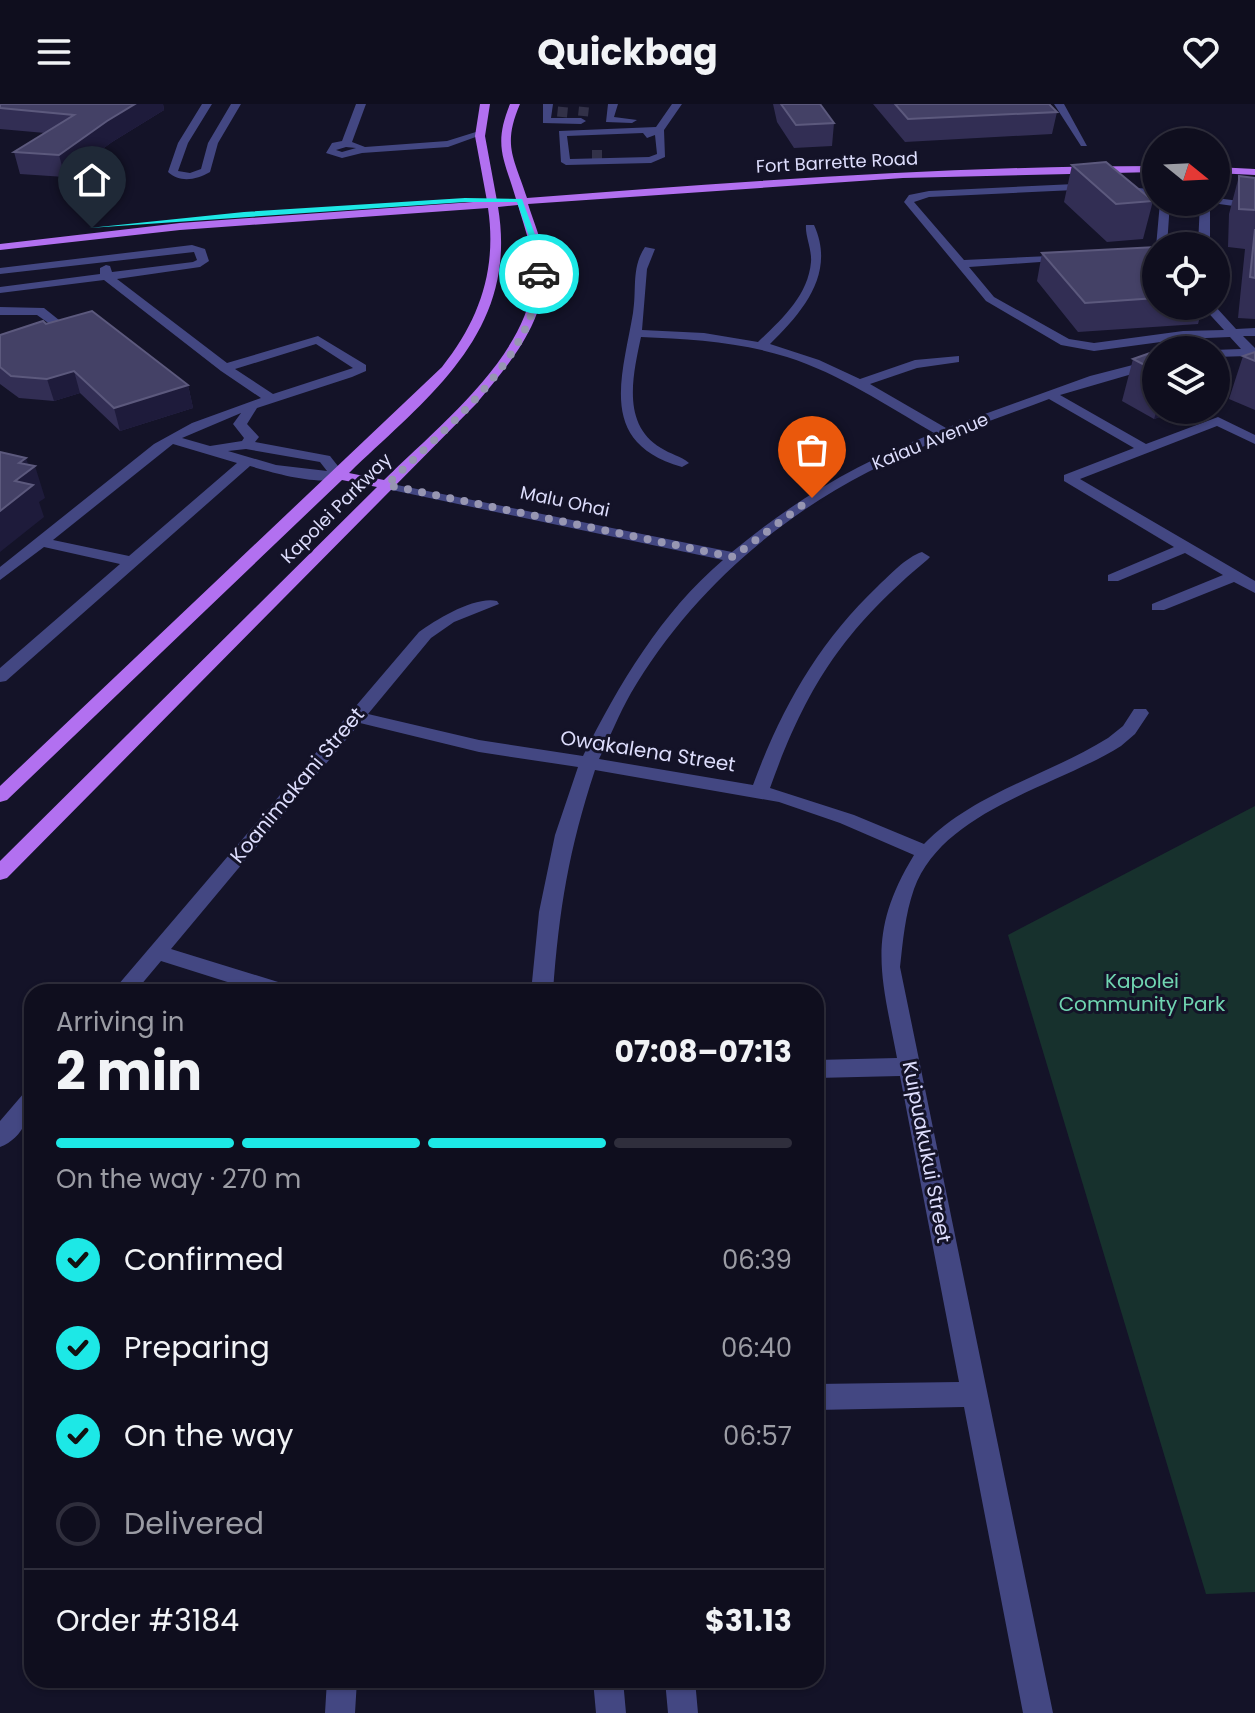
<!DOCTYPE html>
<html lang="en">
<head>
<meta charset="utf-8">
<style>
	body { margin:0; font-family:Poppins,sans-serif; background:#181727; color:#f1f3f6; height:100vh; display:flex; flex-direction:column; font-size:30px; white-space:nowrap }
	* { box-sizing:border-box; margin:0 }
	p { font-size:26px; color:#9b9ca4 }
	.icon { flex:none; width:44px; height:44px; fill:none; stroke:currentColor; stroke-width:2; stroke-linecap:round; stroke-linejoin:round }
	.map { position:relative; flex:1; overflow:hidden }
	.sheet { position:absolute; left:24px; top:880px; width:800px; height:704px; display:flex; flex-direction:column; background:#0f0e1e; border-radius:24px; box-shadow:0 2px 6px #0004,0 0 0 2px #2f2e3c }
	.sheet>* { flex:none }
	.needle { width:52px; rotate:108deg }
	.controls { position:absolute; left:1142px; top:24px; display:grid; gap:16px }
	.controls a { display:grid; place-items:center; width:88px; height:88px; border-radius:50%; background:#0f0e1e; box-shadow:0 2px 6px #0004,0 0 0 2px #2f2e3c; font-size:40px }
	.pin { position:absolute; display:grid; place-items:center; width:68px; height:68px; color:#fff; margin:-82px -34px; border-radius:50% 50% 50% 0; rotate:-45deg; box-shadow:0 0 8px #0007 }
	.pin .icon { rotate:45deg }
	.courier { position:absolute; display:grid; place-items:center; width:80px; height:80px; margin:-40px; border:6px solid #1de8e6; border-radius:50%; background:#fff; color:#222; box-shadow:0 2px 10px #0007 }
	.overview em { font-style:normal; font-weight:700 }
	.overview div { display:flex; flex-direction:column-reverse }
	.overview { display:flex; align-items:center; justify-content:space-between; height:136px; padding:0 32px }
	h1 { font-size:52px; font-weight:700; line-height:60px }
	.bar { display:grid; grid-template-columns:repeat(4,1fr); gap:12px 8px; align-content:center; height:96px; padding:0 32px }
	.bar i { height:10px; border-radius:6px; background:#2f2e3c }
	.bar .selected { background:#1de8e6 }
	.bar p { grid-column:span 4 }
	.line { display:flex; align-items:center; gap:20px; padding:0 32px; border-top:2px solid #2f2e3c }
	.line div { flex:1 }
	ol { padding:0 32px; list-style:none }
	li { display:flex; align-items:center; gap:24px; height:88px }
	li p { margin-inline-start:auto }
	li .icon { padding:8px; border-radius:50%; background:#1de8e6; color:#111; stroke-width:4 }
	li:last-child { color:#9b9ca4 }
	li i { width:44px; height:44px; border:4px solid #2f2e3c; border-radius:50% }
	header { display:flex; justify-content:space-between; align-items:center; height:104px; padding:0 32px; background:#0f0e1e; font-size:36px; font-weight:700 }
	.map>svg:first-child { display:block }
</style>
</head>
<body>
<header><svg class="icon" aria-label="menu" viewBox="0 0 24 24"><path d="M4 6h16M4 12h16M4 18h16"/></svg>Quickbag<svg class="icon" aria-label="heart" viewBox="0 0 24 24"><path d="M12 20l-8-8c-3-5 5-10 8-4 3-6 11-1 8 4z"/></svg></header>
<div class="map">
<svg width="1255" height="1609" viewBox="0 0 1255 1609">
	<rect width="100%" height="100%" fill="#141328"/>
	<path fill="#17312d" d="M 1255,702 L 1255,1488 L 1206,1490 L 1008,831 Z"/>
	<g fill="none" stroke-linecap="round" stroke-linejoin="round">
		<path stroke="#323148" stroke-width="10" stroke-dasharray="10 5" stroke-linecap="butt" d="M 583,12 L 584,3
			M 562,13 L 563,3
			M 592,51 L 606,51"/>
		<path fill="#434782" fill-rule="evenodd" d="M 202,0 L 212,0 L 188,39 L 178,67 L 190,69 L 201,65 L 208,39 L 231,0 L 241,0 L 218,39 L 210,68 C 196,76 180,79 168,68 L 178,39 Z
			M 356,0 L 366,0 L 352,38 L 365,43 L 447,37 L 479,27 L 484,30 L 448,43 L 362,49 L 342,54 L 326,49 L 332,39 L 342,37 ZM 346,43 L 356,44 L 342,48 L 336,46 Z
			M 543,0 L 553,0 L 551,14 L 581,14 L 586,17 L 581,20 L 543,19 Z
			M 608,0 L 618,0 L 614,13 L 637,16 L 632,19 L 606,18 Z
			M 672,0 L 682,0 L 664,26 L 665,53 L 651,59 L 566,61 L 561,58 L 559,27 L 656,23 ZM 643,29 L 647,34 L 655,31 L 657,50 L 649,53 L 570,55 L 567,32 Z
			M 1054,0 L 1064,0 L 1087,42 L 1081,42 Z
			M 1096,79 L 1156,86 L 1156,92 L 1096,85 L 929,93 L 914,98 L 964,156 L 1072,151 L 1072,155 L 1068,156 L 969,163 L 994,193 L 1069,235 L 1094,239 L 1183,227 L 1224,226 L 1202,202 L 1215,202 L 1236,225 L 1255,224 L 1255,232 L 1243,232 L 1255,244 L 1255,256 L 1248,252 L 1216,253 L 1216,246 L 1213,246 L 1241,245 L 1230,233 L 1183,235 L 1094,247 L 1061,241 L 986,197 L 904,98 L 909,91 L 929,87 Z
			M 1216,94 L 1255,99 L 1255,105 L 1212,99 Z
			M 1160,98 L 1170,98 L 1167,142 L 1156,143 Z
			M 1200,98 L 1210,98 L 1210,142 L 1198,142 Z
			M 806,121 L 814,121 C 836,169 803,208 770,240 L 819,256 L 860,275 L 915,256 L 959,252 L 959,258 L 917,264 L 870,280 L 946,324 L 1090,272 L 1156,255 L 1156,263 L 1060,291 L 1146,340 L 1218,313 L 1255,331 L 1255,340 L 1217,322 L 1080,375 L 1255,477 L 1255,489 L 1234,478 L 1164,506 L 1152,506 L 1152,500 L 1223,471 L 1185,449 L 1118,477 L 1108,477 L 1108,471 L 1174,443 L 1064,377 L 1064,371 L 1134,344 L 1049,295 C 988,318 926,338 868,368 C 772,417 686,495 631,589 C 619,610 610,633 599,655 L 753,681 C 781,605 818,539 878,482 C 890,471 906,453 922,448 L 930,453 L 927,456 C 844,525 806,583 770,684 L 854,711 L 924,740 C 975,688 1047,672 1108,634 L 1123,622 L 1134,605 L 1146,605 L 1149,609 L 1135,630 L 1121,642 C 1056,683 943,706 914,785 C 905,811 903,836 900,863 L 1053,1609 L 1023,1609 L 964,1303 L 816,1306 L 816,1280 L 959,1278 L 900,972 L 816,974 L 816,956 L 897,954 C 881,870 866,830 914,751 L 840,719 L 779,698 L 595,666 C 569,745 559,805 553,888 L 531,888 L 539,808 L 555,731 L 578,663 L 479,648 L 360,619 L 171,845 L 291,882 L 295,888 L 259,888 L 161,857 L 135,888 L 112,888 L 419,528 C 437,515 475,492 497,497 L 499,500 L 454,518 L 431,534 L 368,610 L 479,636 L 583,652 C 619,580 661,509 723,456 L 387,385 L 382,384 L 382,378 L 732,448 C 793,397 859,358 934,329 C 886,301 840,270 787,253 C 740,238 690,235 641,233 C 633,271 621,320 661,344 C 670,350 681,352 689,359 L 682,363 C 597,339 622,274 633,209 C 637,185 631,164 645,143 L 655,145 L 647,165 L 642,226 L 704,229 L 758,238 C 781,216 808,192 811,158 C 812,145 805,132 806,121 Z
			M 192,141 L 205,145 L 209,157 L 200,163 L 117,175 L 227,259 L 318,232 L 366,261 L 366,267 L 352,273 L 257,304 L 247,320 L 259,333 L 255,338 L 330,352 L 345,371 C 327,385 271,368 250,362 L 6,577 L 0,578 L 0,564 L 120,460 L 44,443 L 0,476 L 0,463 L 154,340 L 192,319 L 261,294 L 221,267 L 104,176 L 0,189 L 0,183 L 100,170 L 100,164 L 106,161 L 110,162 L 112,168 L 193,158 L 197,156 L 194,148 L 0,170 L 0,164 ZM 316,240 L 353,264 L 273,290 L 235,265 ZM 241,309 L 233,320 L 244,334 L 242,337 L 210,342 L 182,334 ZM 173,340 L 237,359 L 129,452 L 53,436 ZM 246,345 L 320,358 L 327,367 L 276,361 L 228,347 Z
			M 0,203 L 44,204 L 64,220 L 54,223 L 37,211 L 0,211 Z
			M 32,986 C 32,1009 24,1034 0,1043 L 0,1017 L 24,989 Z
			M 327,1576 L 357,1576 L 355,1609 L 325,1609 Z
			M 593,1576 L 623,1576 L 626,1609 L 596,1609 Z
			M 665,1576 L 695,1576 L 698,1609 L 668,1609 Z"/>
		<path fill="#b270f0" fill-rule="evenodd" d="M 480,0 L 490,0 L 485,32 L 497,97 L 516,95 C 504,54 493,42 510,0 L 520,0 C 502,42 514,53 527,94 C 736,78 945,62 1156,62 L 1156,68 L 903,74 L 528,100 C 533,116 540,132 543,148 C 553,211 513,255 476,300 L 7,774 L 0,776 L 0,757 L 377,383 L 342,376 L 7,696 L 0,698 L 0,682 L 442,263 C 480,215 497,165 488,104 L 180,126 L 0,146 L 0,140 L 180,119 L 487,97 L 475,32 ZM 518,101 C 525,126 536,153 533,179 C 524,256 436,324 384,376 L 349,369 C 429,292 519,228 498,103 Z
			M 1216,63 L 1255,65 L 1255,71 L 1216,69 Z"/>
	</g>
	<path fill="#322e54" d="M 0,0 L 163,0 L 164,6 L 112,38 L 65,73 L 20,70 L 14,48 L 45,29 L 0,25 Z
		M 773,0 L 820,0 L 834,19 L 832,42 L 794,44 L 777,18 Z
		M 873,0 L 1049,0 L 1057,8 L 1052,30 L 905,38 Z
		M 1072,61 L 1153,97 L 1143,135 L 1107,138 L 1064,98 Z
		M 1239,72 L 1255,74 L 1255,215 L 1238,214 L 1245,145 L 1228,143 L 1229,110 Z
		M 1156,143 L 1156,202 L 1203,202 L 1198,220 L 1078,228 L 1037,177 L 1042,149 Z
		M 46,220 L 188,281 L 193,304 L 120,327 L 80,289 L 54,297 L 19,294 L 0,280 L 0,231 Z
		M 1156,247 L 1156,306 L 1180,306 L 1154,315 L 1122,297 L 1133,255 Z
		M 1255,248 L 1255,306 L 1229,295 L 1243,252 Z"/>
	<path fill="#1e1b3b" d="M 135,0 L 163,0 L 164,6 L 112,38 L 65,73 L 59,51 L 107,17 Z
		M 74,267 L 80,289 L 54,297 L 47,275 Z
		M 188,281 L 193,304 L 120,327 L 114,304 Z
		M 1157,306 L 1180,306 L 1154,315 Z
		M 26,354 L 30,366 L 35,362 L 45,394 L 39,398 L 44,413 L 0,448 L 0,407 L 15,377 L 19,359 Z"/>
	<path fill="#444166" stroke="#5c597d" stroke-width="2" d="M 0,0 L 135,0 L 107,17 L 59,51 L 14,48 L 74,11 L 0,4 Z
		M 781,0 L 820,0 L 834,19 L 796,21 Z
		M 895,0 L 1049,0 L 1057,8 L 908,15 Z
		M 1106,58 L 1153,97 L 1116,100 L 1072,61 Z
		M 1239,72 L 1255,74 L 1255,106 L 1239,105 Z
		M 1255,125 L 1255,174 L 1250,173 Z
		M 1156,143 L 1156,194 L 1085,199 L 1042,149 Z
		M 92,207 L 188,281 L 114,304 L 74,267 L 47,275 L 11,272 L 0,263 L 0,231 L 43,217 L 46,220 Z
		M 1179,240 L 1189,240 L 1200,246 L 1160,246 Z
		M 1156,247 L 1156,267 L 1133,255 Z
		M 1255,248 L 1255,257 L 1243,252 Z
		M 0,348 L 26,354 L 19,359 L 35,362 L 15,377 L 33,381 L 0,407 Z"/>
	<path fill="#1de8e6" d="M 465,94 L 522,95 L 541,147 L 542,172 L 535,170 L 534,147 L 517,98 L 465,98 L 89,124 L 244,108 Z"/>
	<g fill="none" stroke-linecap="round" stroke-linejoin="round">
		<path stroke="#9796b2" stroke-width="8" stroke-dasharray="0 14.4" d="M 539,170 C 538,253 442,326 387,381 L 733,453 L 812,394"/>
	</g>
	<g text-anchor="middle" dominant-baseline="central" stroke-width="6" stroke-linejoin="round" paint-order="stroke">
		<g font-size="18" fill="#ddddfc" stroke="#141328">
			<text transform="translate(837 58) rotate(-3)">Fort Barrette Road</text>
			<text transform="translate(930 337) rotate(-22)">Kaiau Avenue</text>
			<text transform="translate(565 397) rotate(12)">Malu Ohai</text>
			<text transform="translate(336 404) rotate(-45)">Kapolei Parkway</text>
		</g>
		<g font-size="20" fill="#ddddfc" stroke="#141328">
			<text transform="translate(648 647) rotate(9)">Owakalena Street</text>
			<text transform="translate(297 681) rotate(-50)">Koanimakani Street</text>
			<text transform="translate(927 1048) rotate(79)">Kuipuakukui Street</text>
		</g>
		<g font-size="20" fill="#70d5b1" stroke="#141328">
			<text x="1142" y="877">Kapolei<tspan x="1142" dy="23">Community Park</tspan></text>
		</g>
	</g>
</svg>
<div class="controls">
<a><svg class="needle" viewBox="-14 -14 28 28"><path d="M0-13l5 13h-10z" fill="#e53935"/><path d="M0 13l5-13h-10z" fill="#9b9ca4"/></svg></a>
<a><svg class="icon" aria-label="locate" viewBox="0 0 24 24"><circle cx="12" cy="12" r="6"/><path d="M12 2v4M12 18v4M2 12h4M18 12h4"/></svg></a>
<a><svg class="icon" aria-label="layers" viewBox="0 0 24 24"><path d="M12 4l9 5-9 5-9-5zM3 14l9 5 9-5"/></svg></a>
</div>
<div class="pin" style="left:812px;top:394px;background:#ea580c"><svg class="icon" aria-label="bag" viewBox="0 0 24 24"><path d="M5 8h14l-1 12H6zM9 8a3 3 0 0 1 6 0"/></svg></div>
<div class="pin" style="left:92px;top:124px;background:#1f2937"><svg class="icon" aria-label="home" viewBox="0 0 24 24"><path d="M3 11l9-7 9 7M6 9v11h12V9"/></svg></div>
<div class="courier" style="left:539px;top:170px"><svg class="icon" aria-label="car" viewBox="0 0 24 24"><path d="M5 17H2v-5l4-1 3-4h7l3 4 3 1v5h-3M9 17h6M6 11h13"/><circle cx="7" cy="17" r="2"/><circle cx="17" cy="17" r="2"/></svg></div>
<section class="sheet">
<div class="overview"><div><h1>2 min</h1><p>Arriving in</p></div><em>07:08–07:13</em></div>
<div class="bar"><i class="selected"></i><i class="selected"></i><i class="selected"></i><i></i><p>On the way · 270 m</p></div>
<ol>
<li><svg class="icon" aria-label="check" viewBox="0 0 24 24"><path d="M5 12l5 5 9-10"/></svg>Confirmed<p>06:39</p></li>
<li><svg class="icon" aria-label="check" viewBox="0 0 24 24"><path d="M5 12l5 5 9-10"/></svg>Preparing<p>06:40</p></li>
<li><svg class="icon" aria-label="check" viewBox="0 0 24 24"><path d="M5 12l5 5 9-10"/></svg>On the way<p>06:57</p></li>
<li><i></i>Delivered</li>
</ol>
<div class="line" style="height:104px"><div>Order #3184</div><b>$31.13</b></div>
</section>
</div>
</body>
</html>
